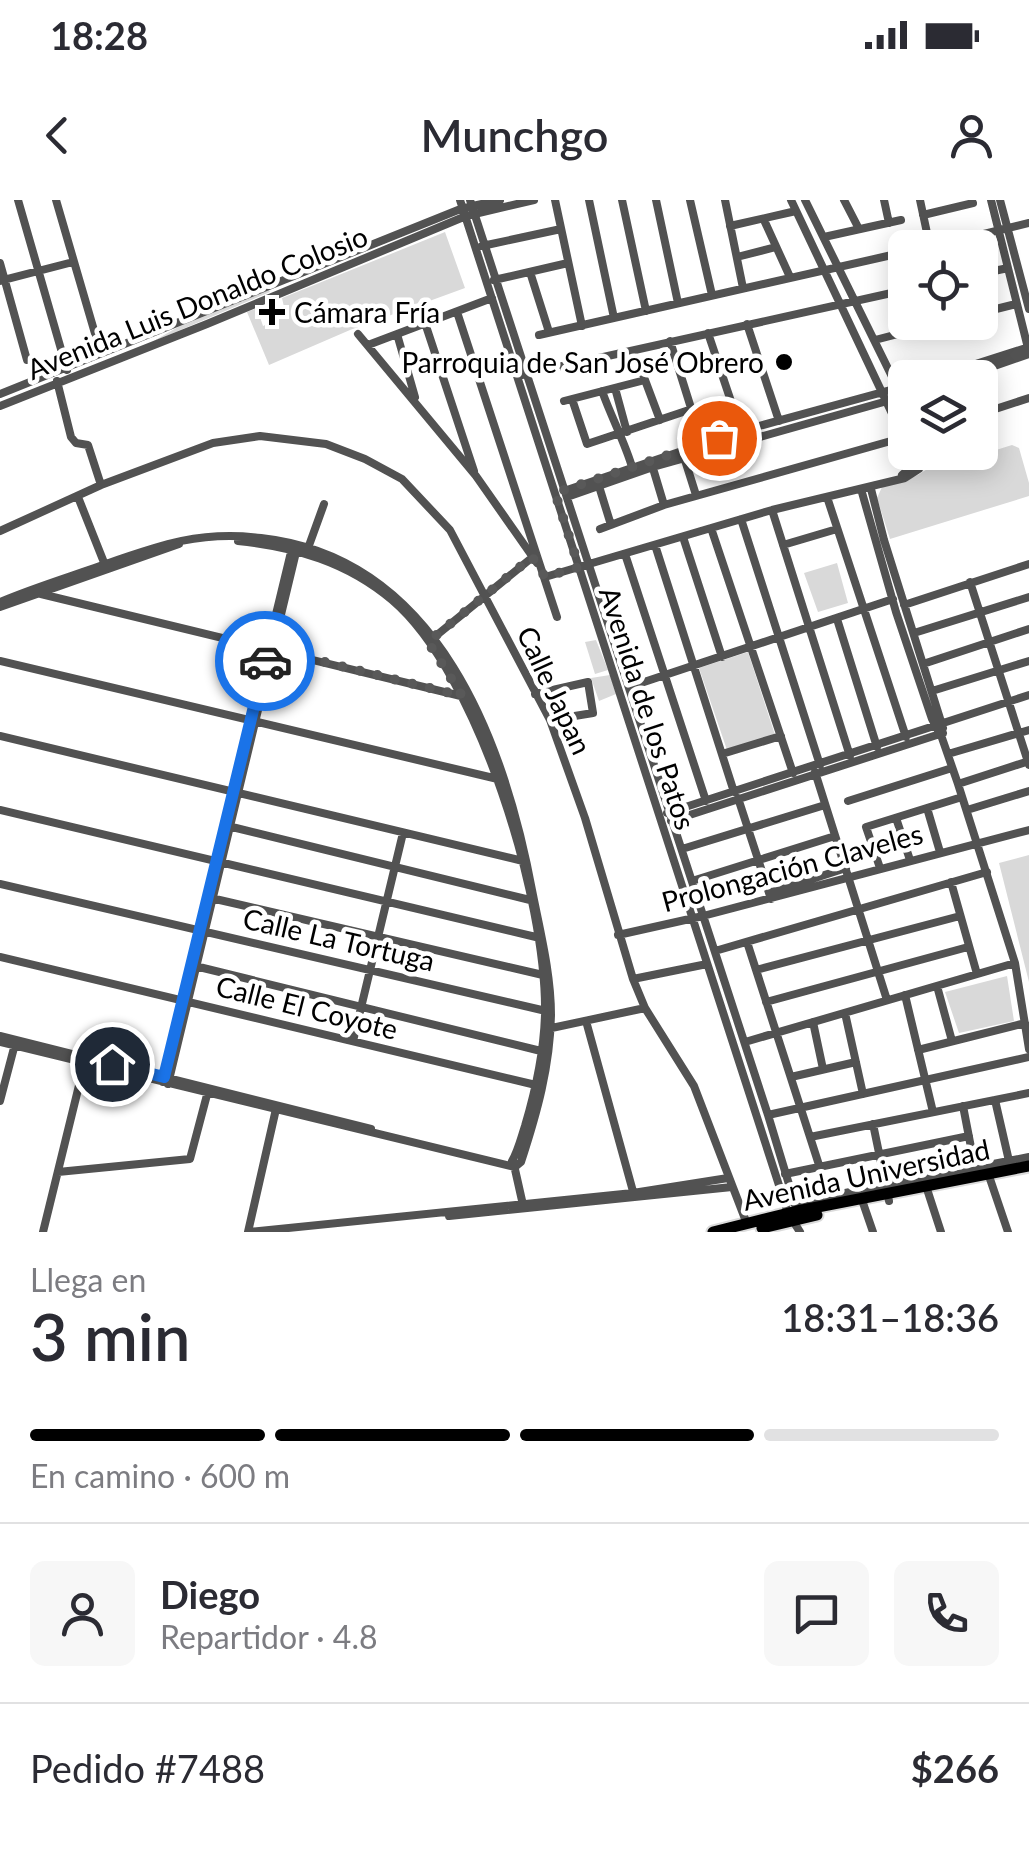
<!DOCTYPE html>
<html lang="es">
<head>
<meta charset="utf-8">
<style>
	body { margin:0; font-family:Lato,sans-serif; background:#f7f7f7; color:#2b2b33; height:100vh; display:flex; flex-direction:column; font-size:38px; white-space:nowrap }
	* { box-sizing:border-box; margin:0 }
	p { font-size:32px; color:#7c7c81 }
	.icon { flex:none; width:55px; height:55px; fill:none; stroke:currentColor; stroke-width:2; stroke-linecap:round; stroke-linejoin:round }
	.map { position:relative; height:1032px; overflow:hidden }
	.panel { display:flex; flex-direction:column; background:#fff; flex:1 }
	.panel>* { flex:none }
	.controls { position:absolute; left:888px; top:30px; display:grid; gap:20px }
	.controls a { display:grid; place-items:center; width:110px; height:110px; border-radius:15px; background:#fff; box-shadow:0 5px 25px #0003; font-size:50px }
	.pin { position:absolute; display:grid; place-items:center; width:85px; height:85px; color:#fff; margin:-42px; border:5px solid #fff; border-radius:50%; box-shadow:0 2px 10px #0007 }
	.courier { position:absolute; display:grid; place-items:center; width:100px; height:100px; margin:-50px; border:8px solid #1a73e8; border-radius:50%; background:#fff; color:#222; box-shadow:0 2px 12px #0007 }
	.summary em { font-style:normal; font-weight:600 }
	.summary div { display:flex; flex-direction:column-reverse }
	.summary { display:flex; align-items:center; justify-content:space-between; height:170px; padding:0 30px }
	h1 { font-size:65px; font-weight:600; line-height:75px }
	.bar { display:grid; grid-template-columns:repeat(4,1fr); gap:15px 10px; align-content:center; height:120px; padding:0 30px }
	.bar i { height:12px; border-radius:8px; background:#e1e1e2 }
	.bar .selected { background:#000 }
	.bar p { grid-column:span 4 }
	.line { display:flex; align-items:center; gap:25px; padding:0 30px; border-top:2px solid #e1e1e2 }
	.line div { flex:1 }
	.round { display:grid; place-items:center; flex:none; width:105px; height:105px; border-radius:15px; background:#f7f7f7 }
	.status { display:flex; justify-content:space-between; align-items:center; height:70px; padding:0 50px; background:#fff; direction:ltr }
	.status svg { height:28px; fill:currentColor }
	header { display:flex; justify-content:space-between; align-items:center; height:130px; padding:0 30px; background:#fff; font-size:45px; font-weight:600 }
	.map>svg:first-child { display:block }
</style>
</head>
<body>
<div class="status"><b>18:28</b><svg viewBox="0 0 49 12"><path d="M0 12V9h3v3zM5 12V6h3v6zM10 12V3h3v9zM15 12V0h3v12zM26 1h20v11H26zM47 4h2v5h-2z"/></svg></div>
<header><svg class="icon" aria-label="back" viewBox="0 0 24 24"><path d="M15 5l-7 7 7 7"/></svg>Munchgo<svg class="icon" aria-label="person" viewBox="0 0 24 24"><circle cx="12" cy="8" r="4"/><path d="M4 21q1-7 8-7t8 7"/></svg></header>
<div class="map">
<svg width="1029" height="1032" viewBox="0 0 1029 1032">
	<rect width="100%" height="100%" fill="#fff"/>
	<path fill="#d9d9d9" d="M 445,32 L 465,88 L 350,130 L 269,165 L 247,112 L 257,108 L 263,126 L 286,116 L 282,98 Z
		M 269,90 L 270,92 L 152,142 L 178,127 Z
		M 1012,245 L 1019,248 L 1029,283 L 1029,296 L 890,339 L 877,298 L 882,287 L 918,275 L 935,264 L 961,261 Z
		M 837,363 L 848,403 L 818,412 L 804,373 Z
		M 596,440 L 608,470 L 595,474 L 585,442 Z
		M 748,452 L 775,535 L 727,550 L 699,468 Z
		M 610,475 L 616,494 L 599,501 L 591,478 Z
		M 1029,655 L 1029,782 L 999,663 Z
		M 1007,776 L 1014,821 L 959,833 L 945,792 Z"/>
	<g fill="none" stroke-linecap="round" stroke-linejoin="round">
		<g stroke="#dbdbdb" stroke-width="15">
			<path id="major" d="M 762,1028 L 817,1015
				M 713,1032 L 797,1011 L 1029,966"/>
		</g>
		<path stroke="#525252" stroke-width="8" d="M 18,0 L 67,170
			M 56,0 L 96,137
			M 460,0 L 788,1013 L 800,1032
			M 470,0 L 768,915 L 798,1014
			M 555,0 L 582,126
			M 589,0 L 614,118
			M 622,0 L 646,111
			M 656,0 L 678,103
			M 690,0 L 712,95
			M 725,0 L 743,88
			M 791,0 L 905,241
			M 805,0 L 905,203
			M 844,0 L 859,29
			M 884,0 L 889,23
			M 920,0 L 930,47
			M 991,0 L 1029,152
			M 1000,0 L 1029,109
			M 923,15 L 973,3
			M 764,20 L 790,77
			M 730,26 L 796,11
			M 824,37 L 901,20
			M 482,46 L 561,29
			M 926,48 L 1029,23
			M 737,57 L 776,47
			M 0,63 L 27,160
			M 530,72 L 549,132
			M 980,74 L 1008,68
			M 494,80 L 568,63
			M 0,81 L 73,62
			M 457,112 L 557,417
			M 980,113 L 1016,104
			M 425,123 L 474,271
			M 747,124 L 779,221
			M 708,133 L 741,231
			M 358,134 L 476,276 L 537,363
			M 397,134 L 415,197
			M 539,135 L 905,52
			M 875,140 L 944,122
			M 670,141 L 702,243
			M 368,145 L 492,98
			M 642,172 L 660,220
			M 522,175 L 905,90
			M 932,178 L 1029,147
			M 960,178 L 1029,154
			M 57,181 L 71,237 L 76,243 L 88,245 L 101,285
			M 615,188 L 627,232
			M 602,191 C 612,219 625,242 633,270
			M 0,194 L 463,8 L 500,0
			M 572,199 L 587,244 L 692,209
			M 564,201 L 645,180
			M 0,206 L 207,124 L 466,16 L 534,0
			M 980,214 L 1029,198
			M 684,257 L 696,295
			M 652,265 L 664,305
			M 902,275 L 910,268 L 910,252
			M 598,283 L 611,325
			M 861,289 L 896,412 L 932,519 L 942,538 L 958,584 L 1015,763 L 1029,849
			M 871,289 L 884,340 L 943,528
			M 564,291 L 741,231 L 905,186
			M 78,297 L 105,365
			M 567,297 L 653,267 L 905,196
			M 827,297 L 906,537
			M 772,310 L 850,556
			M 741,319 L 820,565
			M 711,328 L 793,573
			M 600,329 L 664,305 L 905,237
			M 0,331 L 101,285 L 213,243 L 260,236 L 326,244 L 365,259 L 402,279 L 450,330 L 550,520 L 585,618 L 633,779 L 645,808 L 694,886 L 747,1024
			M 683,337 L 722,457
			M 238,341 C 295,347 347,362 392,400 C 479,474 547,701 545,814 C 544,853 536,889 525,926 C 521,938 518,951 512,961
			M 655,345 L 734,592
			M 783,345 L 837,329
			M 307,351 L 324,304
			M 625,354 L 706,601
			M 545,377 L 772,310 L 905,278 L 919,269 L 924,252
			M 970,382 L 1029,565
			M 41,394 L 465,497
			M 0,402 C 33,388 66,378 100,366 C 157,346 199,330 261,338 C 439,358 505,543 533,695 C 541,735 551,775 551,815 C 550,867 537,913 521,962 L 515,967
			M 904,405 L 1029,364
			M 0,407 L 179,344
			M 837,419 L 877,547
			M 914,433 L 1029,397
			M 432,439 L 534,356
			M 0,461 L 502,580
			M 923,464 L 1029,429
			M 629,487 L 893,399
			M 932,491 L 1029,461
			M 535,494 L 588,482 L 593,513 L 550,520
			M 0,536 L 523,661
			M 722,554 L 781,536
			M 948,554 L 1029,530
			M 815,572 L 887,800
			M 958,584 L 1029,561
			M 738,598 L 771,699
			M 848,601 L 952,568
			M 927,608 L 940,652
			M 0,610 L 540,738
			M 967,610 L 1029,591
			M 667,613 L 1029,495
			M 896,618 L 910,660
			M 671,621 L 943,533
			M 228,626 L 530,700
			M 682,649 L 825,605
			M 880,668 L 866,627 L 962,597
			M 692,681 L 835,636
			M 951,682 L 977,774
			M 0,684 L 546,811
			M 769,693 L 846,668
			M 211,698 L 543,775
			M 618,735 L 703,716 L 1029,630
			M 747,742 L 820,968
			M 715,751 L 987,672
			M 0,757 L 540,886
			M 195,766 L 545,852
			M 756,770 L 960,716
			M 633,779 L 707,764
			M 937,786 L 952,841
			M 905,795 L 933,912
			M 766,802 L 968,747
			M 845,813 L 863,894
			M 586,821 L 634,995
			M 813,822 L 823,869
			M 547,829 L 645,808
			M 0,836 L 371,929
			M 353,841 L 403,633
			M 0,842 L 515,967
			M 745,842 L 1015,763
			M 918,850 L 1025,823
			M 791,877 L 856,862
			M 163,882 L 292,348
			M 168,884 L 297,348
			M 995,900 L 1009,961
			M 0,901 L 15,844
			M 963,906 L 975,968
			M 768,915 L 1029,857
			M 873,924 L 889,1001
			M 810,937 L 1029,893
			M 514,965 L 523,1005
			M 58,972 L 190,959 L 208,891
			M 988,973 L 1008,1032
			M 785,974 L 969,936
			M 926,986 L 941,1032
			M 862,1000 L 873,1032
			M 794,1003 L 1029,957
			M 449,1016 L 732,987
			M 43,1032 L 85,861
			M 248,1032 L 276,909
			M 249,1032 L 633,993 L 728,978"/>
		<use href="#major" stroke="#000" stroke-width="11"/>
	</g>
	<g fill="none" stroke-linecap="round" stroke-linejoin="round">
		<path stroke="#595959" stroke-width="10" stroke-dasharray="0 18" d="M 265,461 L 268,448 L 462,496 L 428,442 L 532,357 L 545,377 L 579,367 L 555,293 L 719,238"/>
		<path stroke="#1a73e8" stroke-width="12" d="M 112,864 L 164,877 L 265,461"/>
	</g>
	<g fill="#000" stroke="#fff" stroke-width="4">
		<path d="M267 97h10v10h10v10h-10v10h-10v-10h-10v-10h10z"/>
		<circle cx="784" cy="162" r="10"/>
	</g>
	<g text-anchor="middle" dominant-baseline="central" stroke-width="9" stroke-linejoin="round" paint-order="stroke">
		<g font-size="28" fill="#000" stroke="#fff">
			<text transform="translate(197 102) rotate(-22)">Avenida Luis Donaldo Colosio</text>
			<text transform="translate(555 490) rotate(65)">Calle Japan</text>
			<text transform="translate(648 508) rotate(72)">Avenida de los Patos</text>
			<text transform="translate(792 667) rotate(-15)">Prolongación Claveles</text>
			<text transform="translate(339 739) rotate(13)">Calle La Tortuga</text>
			<text transform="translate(307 807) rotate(14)">Calle El Coyote</text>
			<text transform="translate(866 974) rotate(-12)">Avenida Universidad</text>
		</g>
		<g font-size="28" fill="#000" stroke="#fff" text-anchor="start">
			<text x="294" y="112">Cámara Fría</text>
			<text x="764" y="162" text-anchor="end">Parroquia de San José Obrero</text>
		</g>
	</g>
</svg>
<div class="controls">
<a><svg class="icon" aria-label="locate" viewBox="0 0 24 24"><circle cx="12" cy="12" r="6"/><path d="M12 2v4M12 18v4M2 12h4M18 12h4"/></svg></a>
<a><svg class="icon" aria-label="layers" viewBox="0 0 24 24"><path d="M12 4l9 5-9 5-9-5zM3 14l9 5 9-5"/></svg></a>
</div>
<div class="pin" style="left:719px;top:238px;background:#ea580c"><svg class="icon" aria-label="bag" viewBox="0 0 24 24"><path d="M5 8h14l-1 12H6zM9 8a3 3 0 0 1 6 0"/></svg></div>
<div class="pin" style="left:112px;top:864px;background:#1f2937"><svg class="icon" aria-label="home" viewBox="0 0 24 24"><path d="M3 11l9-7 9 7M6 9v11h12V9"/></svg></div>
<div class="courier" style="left:265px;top:461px"><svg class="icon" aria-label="car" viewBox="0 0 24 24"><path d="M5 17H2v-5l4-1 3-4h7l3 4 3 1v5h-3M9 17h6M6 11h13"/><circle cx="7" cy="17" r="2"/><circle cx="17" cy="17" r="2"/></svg></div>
</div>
<section class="panel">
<div class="summary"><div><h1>3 min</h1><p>Llega en</p></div><em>18:31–18:36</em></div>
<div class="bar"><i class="selected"></i><i class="selected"></i><i class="selected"></i><i></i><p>En camino · 600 m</p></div>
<div class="line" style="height:180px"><a class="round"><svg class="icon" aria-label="person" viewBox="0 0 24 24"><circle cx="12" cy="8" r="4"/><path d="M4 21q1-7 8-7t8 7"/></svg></a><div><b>Diego</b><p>Repartidor · 4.8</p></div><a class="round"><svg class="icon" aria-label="chat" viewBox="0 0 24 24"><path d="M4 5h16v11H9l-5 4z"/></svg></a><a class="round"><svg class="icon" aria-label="phone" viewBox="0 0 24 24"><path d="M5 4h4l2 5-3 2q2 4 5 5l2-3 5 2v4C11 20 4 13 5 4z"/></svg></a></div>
<div class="line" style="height:130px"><div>Pedido #7488</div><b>$266</b></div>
</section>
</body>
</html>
